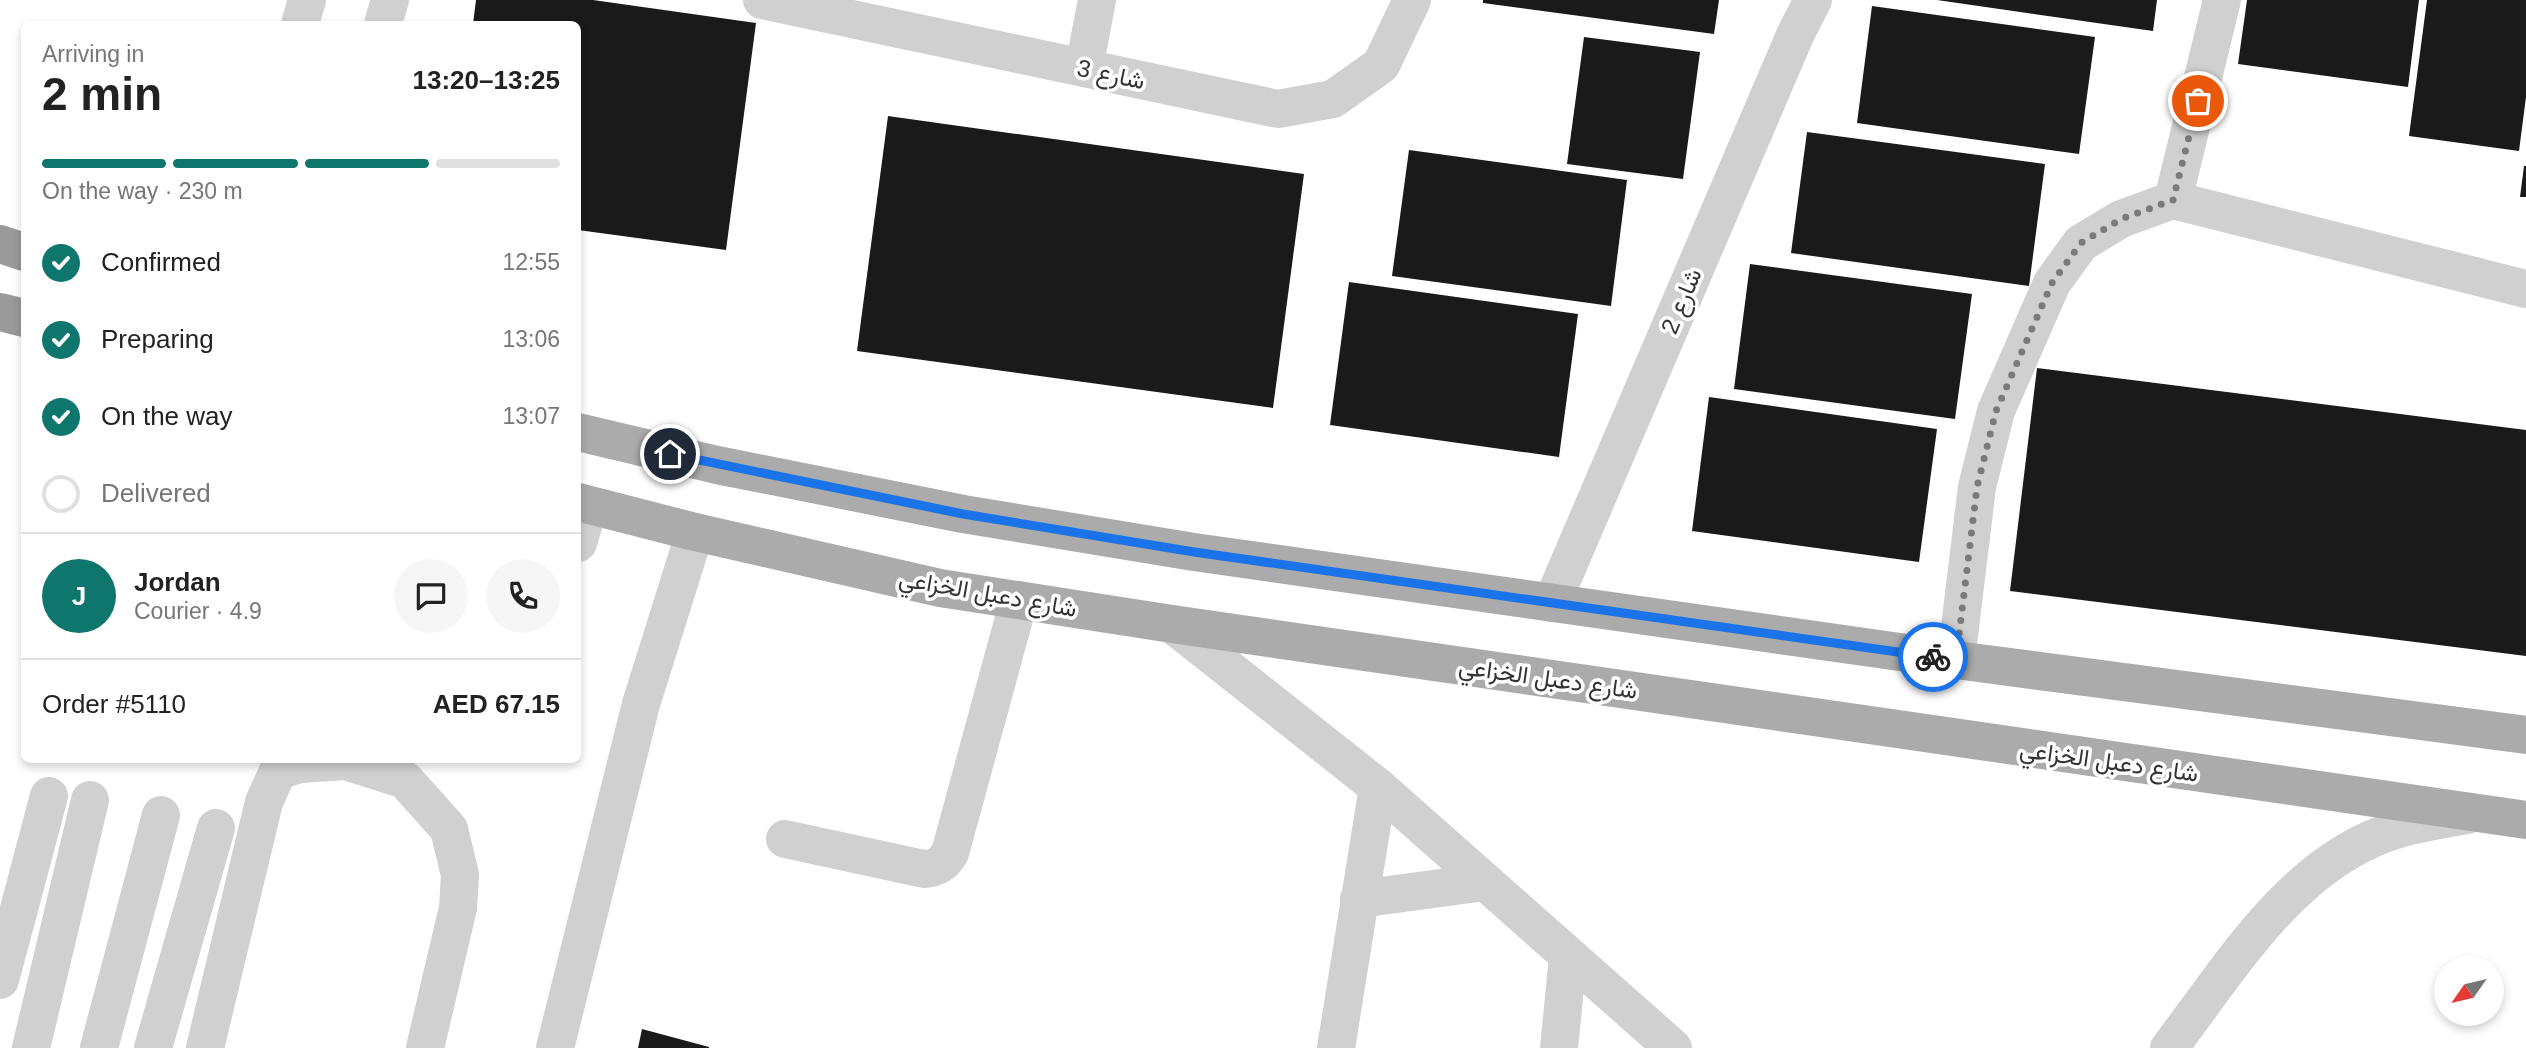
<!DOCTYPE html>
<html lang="en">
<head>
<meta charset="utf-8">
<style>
	body { margin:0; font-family:Helvetica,Vazirmatn,sans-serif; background:#f6f6f6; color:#222; height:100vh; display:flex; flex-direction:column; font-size:26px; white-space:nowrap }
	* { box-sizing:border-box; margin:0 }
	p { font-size:23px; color:#767676 }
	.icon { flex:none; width:38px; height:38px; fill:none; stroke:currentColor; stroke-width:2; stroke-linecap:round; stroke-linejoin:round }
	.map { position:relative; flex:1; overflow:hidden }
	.sheet { position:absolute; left:21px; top:21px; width:560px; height:742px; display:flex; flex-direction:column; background:#fff; border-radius:10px; box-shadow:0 4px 10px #0003 }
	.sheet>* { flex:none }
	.needle { width:46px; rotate:236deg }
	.tools { position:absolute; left:2434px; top:956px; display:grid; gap:14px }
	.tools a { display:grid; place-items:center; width:70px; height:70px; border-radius:50%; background:#fff; box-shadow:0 4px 10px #0003; font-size:35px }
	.pin { position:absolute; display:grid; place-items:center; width:60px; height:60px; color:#fff; margin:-30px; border:4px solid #fff; border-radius:50%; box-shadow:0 2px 7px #0007 }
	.courier { position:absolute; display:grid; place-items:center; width:70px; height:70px; margin:-35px; border:5px solid #1a73e8; border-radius:50%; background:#fff; color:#222; box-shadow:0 2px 9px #0007 }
	.summary em { font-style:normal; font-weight:800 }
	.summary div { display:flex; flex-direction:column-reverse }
	.summary { display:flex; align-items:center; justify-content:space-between; height:119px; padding:0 21px }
	h1 { font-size:46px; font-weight:800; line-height:52px }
	.bar { display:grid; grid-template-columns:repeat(4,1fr); gap:10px 7px; align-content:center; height:84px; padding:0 21px }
	.bar i { height:9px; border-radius:5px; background:#e0e0e0 }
	.bar .active { background:#0f766e }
	.bar p { grid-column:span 4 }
	.line { display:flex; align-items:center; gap:18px; padding:0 21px; border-top:2px solid #e0e0e0 }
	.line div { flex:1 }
	.round { display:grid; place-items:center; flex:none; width:74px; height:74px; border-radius:37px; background:#f6f6f6 }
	ol { padding:0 21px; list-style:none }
	li { display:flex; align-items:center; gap:21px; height:77px }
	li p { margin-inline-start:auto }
	li .icon { padding:7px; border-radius:50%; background:#0f766e; color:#fff; stroke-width:4 }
	li:last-child { color:#767676 }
	li i { width:38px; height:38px; border:4px solid #e0e0e0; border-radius:50% }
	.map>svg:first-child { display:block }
</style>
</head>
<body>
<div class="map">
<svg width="2526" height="1048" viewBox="0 0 2526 1048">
	<rect width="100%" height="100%" fill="#fff"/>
	<path fill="#1a1a1a" d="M 476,0 L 593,0 L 756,23 L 726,250 L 578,230 L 578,24 L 473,24 Z
		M 1483,0 L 1719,0 L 1714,34 L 1483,3 Z
		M 1937,0 L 2157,0 L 2153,31 Z
		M 2247,0 L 2419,0 L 2408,87 L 2238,64 Z
		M 2427,0 L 2526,0 L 2526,97 L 2519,151 L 2409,136 Z
		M 1872,6 L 2095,37 L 2079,154 L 1857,123 Z
		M 1584,37 L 1700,52 L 1683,179 L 1567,164 Z
		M 888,116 L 1304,174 L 1273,408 L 857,351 Z
		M 1807,132 L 2045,164 L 2029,286 L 1791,253 Z
		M 1409,150 L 1627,180 L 1611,306 L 1392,276 Z
		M 2524,166 L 2526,166 L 2526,197 L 2520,197 Z
		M 1750,264 L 1972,294 L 1955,419 L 1734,389 Z
		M 1349,282 L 1578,314 L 1559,457 L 1330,425 Z
		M 2037,368 L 2526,430 L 2526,656 L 2010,591 Z
		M 1709,397 L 1937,429 L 1919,562 L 1692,531 Z
		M 642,1029 L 709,1047 L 709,1048 L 638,1048 Z"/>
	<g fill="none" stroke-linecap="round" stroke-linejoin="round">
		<path stroke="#d0d0d0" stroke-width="38" d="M 762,0 L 1278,109 L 1333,99 L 1381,65 L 1412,0
			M 300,24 L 307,0
			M 383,24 L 390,0
			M 1084,68 L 1097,0
			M 2173,200 L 2222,0
			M 578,543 L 589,505
			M 1552,603 L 1796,33 L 1813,0
			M 1172,624 L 1378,787 L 1673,1048
			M 1956,660 L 1977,487 L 1996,411 L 2052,283 L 2081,243 L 2121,219 L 2173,200 L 2526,289
			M 785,839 L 924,869 C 937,868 943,864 950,853 L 1019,600
			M 1359,899 L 1485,882
			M 0,980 L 49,796
			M 31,1048 L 90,800
			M 99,1048 L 161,815
			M 153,1048 L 216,828
			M 205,1048 L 264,802 L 278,771 L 300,764 L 345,761 L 405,780 L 449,829 L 460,875 L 458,908 L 425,1048
			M 555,1048 L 641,704 L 695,532
			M 1336,1048 L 1378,787
			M 1559,1048 L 1568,957
			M 2169,1048 C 2227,973 2283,877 2374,838 C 2404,825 2435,821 2467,815"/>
		<path stroke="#ababab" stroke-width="38" d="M 578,432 L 717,465 L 963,514 L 1194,552 L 1956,660 L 2526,735
			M 578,502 L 695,532 L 940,588 L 1172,624 L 2526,820"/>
		<path stroke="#9a9a9a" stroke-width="38" d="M 0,244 L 24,252
			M 0,312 L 24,318"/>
	</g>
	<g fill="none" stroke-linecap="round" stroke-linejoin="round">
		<path stroke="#7a7a7a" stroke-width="7" stroke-dasharray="0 12.6" d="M 1933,657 L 1956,660 L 1977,487 L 1996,411 L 2052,283 L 2081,243 L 2121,219 L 2173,200 L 2198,101"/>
		<path stroke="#1a73e8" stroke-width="9" d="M 670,454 L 963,514 L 1194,552 L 1933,657"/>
	</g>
	<g text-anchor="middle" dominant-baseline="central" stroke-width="7" stroke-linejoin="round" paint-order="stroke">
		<g font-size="24" fill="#333" stroke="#fff">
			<text transform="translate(1111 74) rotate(12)">شارع 3</text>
			<text transform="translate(1681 301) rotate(-67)">شارع 2</text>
			<text transform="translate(988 593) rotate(10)">شارع دعبل الخزاعي</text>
			<text transform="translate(1548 678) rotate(8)">شارع دعبل الخزاعي</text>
			<text transform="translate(2109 761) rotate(8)">شارع دعبل الخزاعي</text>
		</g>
	</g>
</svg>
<div class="tools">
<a><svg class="needle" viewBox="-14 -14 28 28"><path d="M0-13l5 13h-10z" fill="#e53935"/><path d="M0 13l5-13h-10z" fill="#767676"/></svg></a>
</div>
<div class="pin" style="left:2198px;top:101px;background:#ea580c"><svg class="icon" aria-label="bag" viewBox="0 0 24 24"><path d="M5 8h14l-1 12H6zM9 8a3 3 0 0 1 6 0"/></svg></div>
<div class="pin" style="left:670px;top:454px;background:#1f2937"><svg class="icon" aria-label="home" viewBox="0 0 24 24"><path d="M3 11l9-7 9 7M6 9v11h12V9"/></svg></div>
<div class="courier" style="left:1933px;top:657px"><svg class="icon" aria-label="bike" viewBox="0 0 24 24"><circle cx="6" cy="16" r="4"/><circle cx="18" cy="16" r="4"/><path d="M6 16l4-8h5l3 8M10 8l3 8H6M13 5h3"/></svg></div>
<section class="sheet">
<div class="summary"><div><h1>2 min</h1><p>Arriving in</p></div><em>13:20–13:25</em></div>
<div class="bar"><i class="active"></i><i class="active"></i><i class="active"></i><i></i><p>On the way · 230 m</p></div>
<ol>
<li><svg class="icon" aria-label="check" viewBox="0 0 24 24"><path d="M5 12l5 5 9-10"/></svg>Confirmed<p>12:55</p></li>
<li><svg class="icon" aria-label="check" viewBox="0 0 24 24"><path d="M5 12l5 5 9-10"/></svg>Preparing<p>13:06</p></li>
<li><svg class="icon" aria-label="check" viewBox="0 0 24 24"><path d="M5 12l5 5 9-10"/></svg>On the way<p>13:07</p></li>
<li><i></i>Delivered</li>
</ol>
<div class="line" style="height:126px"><b class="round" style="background:#0f766e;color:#fff">J</b><div><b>Jordan</b><p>Courier · 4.9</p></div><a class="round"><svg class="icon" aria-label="chat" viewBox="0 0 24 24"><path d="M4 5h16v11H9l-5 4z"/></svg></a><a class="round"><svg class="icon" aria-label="phone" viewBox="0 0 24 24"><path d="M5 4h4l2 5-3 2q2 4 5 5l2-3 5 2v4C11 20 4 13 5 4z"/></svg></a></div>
<div class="line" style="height:91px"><div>Order #5110</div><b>AED 67.15</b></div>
</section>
</div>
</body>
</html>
